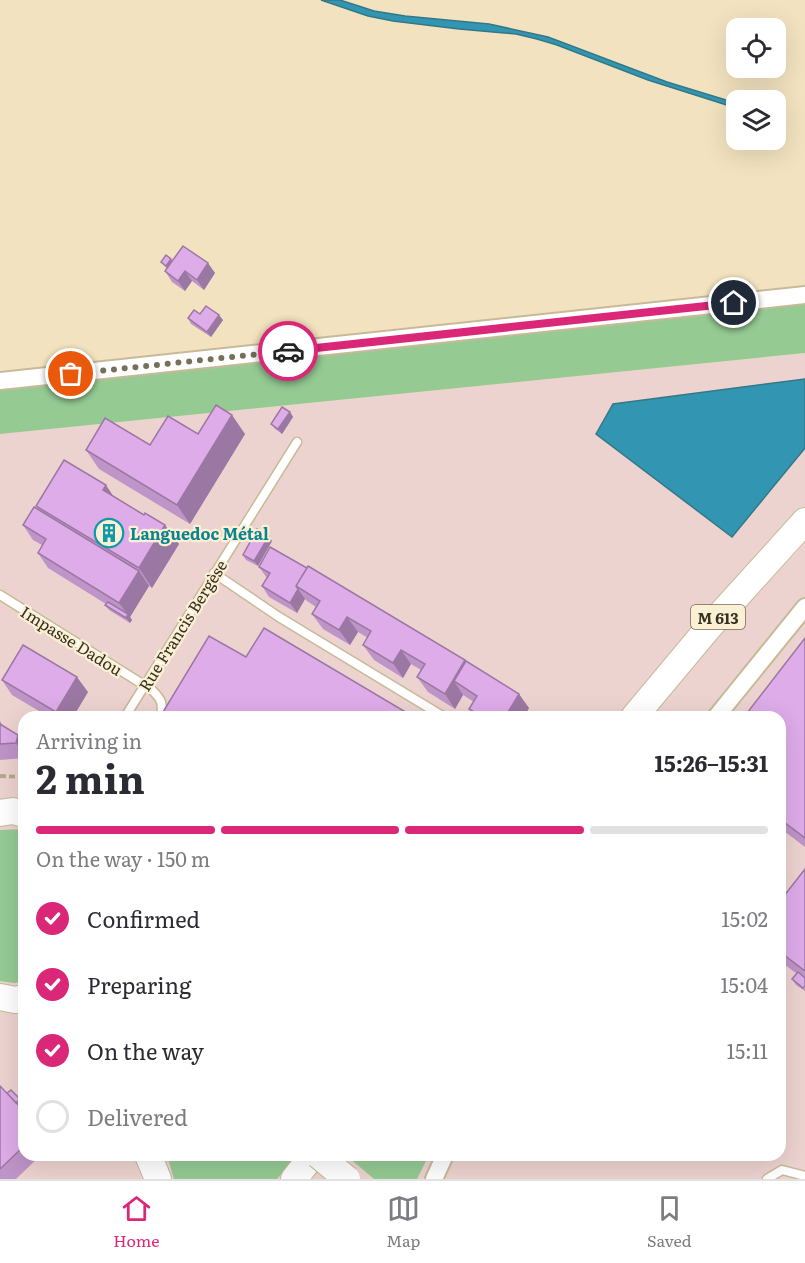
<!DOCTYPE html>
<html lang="en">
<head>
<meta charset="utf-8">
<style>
	body { margin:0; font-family:Literata,serif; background:#f2f2f3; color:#2b2b33; height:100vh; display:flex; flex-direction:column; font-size:22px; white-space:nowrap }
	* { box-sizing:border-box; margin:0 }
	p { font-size:20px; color:#7c7c81 }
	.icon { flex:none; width:33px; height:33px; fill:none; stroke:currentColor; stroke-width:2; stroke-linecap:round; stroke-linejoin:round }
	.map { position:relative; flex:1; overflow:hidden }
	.panel { position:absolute; left:18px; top:711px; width:768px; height:450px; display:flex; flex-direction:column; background:#fff; border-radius:18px; box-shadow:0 6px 24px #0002 }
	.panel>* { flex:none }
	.controls { position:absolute; left:726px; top:18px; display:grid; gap:12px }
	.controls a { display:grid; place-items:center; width:60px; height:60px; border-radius:12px; background:#fff; box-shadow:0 6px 24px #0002; font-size:30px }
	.pin { position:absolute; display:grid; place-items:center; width:51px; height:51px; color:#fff; margin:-26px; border:3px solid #fff; border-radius:50%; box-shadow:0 2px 6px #0007 }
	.courier { position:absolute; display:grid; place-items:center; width:60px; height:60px; margin:-30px; border:4px solid #db2777; border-radius:50%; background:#fff; color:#222; box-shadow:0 2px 8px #0007 }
	.overview em { font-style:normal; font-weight:700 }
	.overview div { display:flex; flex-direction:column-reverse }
	.overview { display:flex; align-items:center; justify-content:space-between; height:102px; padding:0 18px }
	h1 { font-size:39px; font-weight:700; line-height:45px }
	.bar { display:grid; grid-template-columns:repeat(4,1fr); gap:9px 6px; align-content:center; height:72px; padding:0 18px }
	.bar i { height:8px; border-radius:4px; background:#e1e1e2 }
	.bar .on { background:#db2777 }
	.bar p { grid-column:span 4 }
	ol { padding:0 18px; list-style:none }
	li { display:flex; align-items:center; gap:18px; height:66px }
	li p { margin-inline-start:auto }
	li .icon { padding:6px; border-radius:50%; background:#db2777; color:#fff; stroke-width:4 }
	li:last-child { color:#7c7c81 }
	li i { width:33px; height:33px; border:3px solid #e1e1e2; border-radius:50% }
	.tabs { display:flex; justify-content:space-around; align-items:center; height:84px; border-top:2px solid #e1e1e2; background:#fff; font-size:16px; color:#7c7c81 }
	.tabs a { display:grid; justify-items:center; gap:3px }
	.tabs .on { color:#db2777 }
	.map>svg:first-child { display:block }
</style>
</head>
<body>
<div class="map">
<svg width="805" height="1179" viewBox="0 0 805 1179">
	<rect width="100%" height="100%" fill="#f2e2bf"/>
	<path fill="#edd3d0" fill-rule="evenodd" d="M 805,353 L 805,1179 L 0,1179 L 0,434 ZM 24,717 L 780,717 L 780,1155 L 24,1155 Z"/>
	<path fill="#95ca93" d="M 805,304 L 805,353 L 0,434 L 0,388 Z
		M 24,829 L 24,981 L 15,983 L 0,981 L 0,830 Z
		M 167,1155 L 283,1155 L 292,1162 L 277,1179 L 174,1179 Z
		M 349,1155 L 429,1155 L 417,1179 L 374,1179 L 348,1157 Z"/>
	<path fill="#3296b2" stroke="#337887" stroke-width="1.5" d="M 321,0 L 340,0 L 374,11 L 405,16 L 489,24 L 548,37 L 667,82 L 736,103 L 736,108 L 648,80 L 557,45 L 537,39 L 516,34 L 459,29 L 393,21 L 368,16 Z
		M 805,379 L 805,448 L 732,537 L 596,434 L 613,404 Z"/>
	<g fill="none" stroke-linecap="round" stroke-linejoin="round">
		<g stroke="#c8ba98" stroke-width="11">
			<path id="service" d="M 214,573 L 279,617 L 444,717
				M 0,595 L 152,690 C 162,700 163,703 161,717
				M 125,717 L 297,442
				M 767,1179 L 782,1170 L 805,1176"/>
		</g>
		<g stroke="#c8ba98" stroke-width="20">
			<path id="minor" d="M 0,381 L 805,295
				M 716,717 L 805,607
				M 434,1179 L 445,1155"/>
		</g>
		<g stroke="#c8ba98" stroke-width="28">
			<path id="primary" d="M 634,717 L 710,626 L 805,521
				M 0,813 L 13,811 L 24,814
				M 0,997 L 15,1000 L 24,998
				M 148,1155 L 158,1179
				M 294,1179 L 313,1155"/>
		</g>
		<path stroke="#b5a88c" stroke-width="4" stroke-dasharray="6 3" stroke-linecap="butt" d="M 0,776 L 24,777"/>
		<use href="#service" stroke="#fff" stroke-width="8"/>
		<use href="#minor" stroke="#fff" stroke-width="16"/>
		<use href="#primary" stroke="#fff" stroke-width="26"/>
		<g stroke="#c8ba98" stroke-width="28" stroke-linecap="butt">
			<path id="primary-bridge" d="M 318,1155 L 347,1179"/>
		</g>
		<use href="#primary-bridge" stroke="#fff" stroke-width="26"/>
	</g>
	<path fill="#bf94c8" d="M 172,261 L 215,273 L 204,290 L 192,281 L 185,291 L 172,282 L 165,271 L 167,269 L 161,262 Z
		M 200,314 L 223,320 L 211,337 L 191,324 L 188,318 Z
		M 290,412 L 293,417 L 282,434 L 275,429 L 271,424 Z
		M 198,434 L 245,434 L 190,524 L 99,469 L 86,450 L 150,445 Z
		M 114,497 L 179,544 L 152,588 L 149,586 L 130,617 L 132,620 L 130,623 L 109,610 L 105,605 L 106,604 L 48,568 L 38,553 L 42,545 L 33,540 L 23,525 L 39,510 L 36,506 Z
		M 272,541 L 258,566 L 246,560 L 243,555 Z
		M 259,567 L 465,660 L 529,708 L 524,717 L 475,717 L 469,709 L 474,702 L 463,695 L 455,709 L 428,692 L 417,677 L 421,670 L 411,664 L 403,678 L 374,660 L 363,645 L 368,638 L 358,632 L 350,645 L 323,629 L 312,614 L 316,607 L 307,601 L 305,599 L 297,613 L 269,597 L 262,586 L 267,578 Z
		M 805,638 L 805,847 L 780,828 L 780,717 Z
		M 2,680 L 88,692 L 73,717 L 49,717 L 12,695 Z
		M 0,721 L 3,726 L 24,744 L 24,758 L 0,760 Z
		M 805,869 L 805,991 L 796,985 L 792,979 L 797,974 L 780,961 L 780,901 Z
		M 0,1086 L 7,1093 L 20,1099 L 24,1104 L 20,1107 L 23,1110 L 24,1109 L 24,1155 L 41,1155 L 16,1179 L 0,1179 Z"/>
	<path fill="#9b78a3" d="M 171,259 L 174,264 L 170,271 L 166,266 Z
		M 208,263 L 215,273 L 204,290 L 197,280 Z
		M 185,271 L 192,281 L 185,291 L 178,281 Z
		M 219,315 L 223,320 L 211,337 L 207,332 Z
		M 290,412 L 293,417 L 282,434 L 278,429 Z
		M 232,415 L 245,434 L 190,524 L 177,505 Z
		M 106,485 L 119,505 L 103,490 Z
		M 165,525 L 179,544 L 152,588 L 139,568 Z
		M 269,536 L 272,541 L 258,566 L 254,561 Z
		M 139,571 L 149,586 L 130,617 L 132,620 L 130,623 L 126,618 L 128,615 L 119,603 Z
		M 298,589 L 305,599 L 297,613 L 290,603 Z
		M 347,617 L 358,632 L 350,645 L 339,630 Z
		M 401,650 L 411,664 L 403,678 L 393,663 Z
		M 465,660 L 475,675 L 454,681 L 463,695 L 455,709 L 445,694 Z
		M 77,677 L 88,692 L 73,717 L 59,717 L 56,712 Z
		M 519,694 L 529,708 L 524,717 L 505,717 Z
		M 18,735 L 24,744 L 24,755 L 16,743 Z"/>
	<path fill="#deace9" stroke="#9b78a3" stroke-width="1.5" d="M 183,246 L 208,263 L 197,280 L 185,271 L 178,281 L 165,271 Z
		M 166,255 L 171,259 L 166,266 L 161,262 Z
		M 206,306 L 219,315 L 207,332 L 188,318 L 194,310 L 200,314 Z
		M 216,405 L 232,415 L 177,505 L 86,450 L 105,418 L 150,445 L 168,416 L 198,434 Z
		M 282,407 L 290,412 L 278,429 L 271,424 Z
		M 64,460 L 106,485 L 103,490 L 144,515 L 145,513 L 165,525 L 139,568 L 36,506 Z
		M 34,507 L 139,571 L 119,603 L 38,553 L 46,539 L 23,525 Z
		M 257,529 L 269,536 L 254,561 L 243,555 Z
		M 270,547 L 307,568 L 296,586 L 298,589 L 290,603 L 262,586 L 270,573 L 259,567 Z
		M 308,566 L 465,660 L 445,694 L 417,677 L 425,664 L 401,650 L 393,663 L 363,645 L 371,631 L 347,617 L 339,630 L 312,614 L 320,601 L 296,586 Z
		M 108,602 L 128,614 L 126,618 L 105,605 Z
		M 264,628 L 414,717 L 160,717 L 209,636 L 246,657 Z
		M 805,638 L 805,838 L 780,819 L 780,717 L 744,717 Z
		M 23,645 L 77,677 L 56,712 L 2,680 Z
		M 466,661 L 519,694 L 505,717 L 483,717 L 469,709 L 477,696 L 454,681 Z
		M 436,713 L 442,717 L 434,717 Z
		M 0,724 L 18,735 L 16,743 L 0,744 Z
		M 805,869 L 805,971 L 780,952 L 780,901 Z
		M 798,972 L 805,978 L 805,986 L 803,988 L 792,979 Z
		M 0,1086 L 24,1111 L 24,1146 L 0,1169 Z
		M 11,1090 L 20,1099 L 16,1103 L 7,1093 Z"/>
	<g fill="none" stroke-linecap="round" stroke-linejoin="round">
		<path stroke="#786f5a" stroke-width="6" stroke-dasharray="0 10.8" d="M 71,374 L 288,351"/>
		<path stroke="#db2777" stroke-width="8" d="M 288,351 L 734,303"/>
	</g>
	<defs>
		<g id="building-ring" transform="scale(1.5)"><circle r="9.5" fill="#fcf0d4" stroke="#0f9aa8" stroke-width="1.5"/><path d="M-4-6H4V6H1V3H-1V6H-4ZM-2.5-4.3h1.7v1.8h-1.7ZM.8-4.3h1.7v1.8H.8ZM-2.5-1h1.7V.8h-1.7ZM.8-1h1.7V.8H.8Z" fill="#0f9aa8"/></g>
	</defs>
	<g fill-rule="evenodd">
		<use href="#building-ring" x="109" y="533"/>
	</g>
	<g text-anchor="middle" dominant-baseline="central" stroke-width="4.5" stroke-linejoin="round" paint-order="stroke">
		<rect fill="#fcf0d4" stroke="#716a58" stroke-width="1.5" x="691" y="605" width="54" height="24" rx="4.5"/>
		<g font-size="15" font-weight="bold" fill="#363123">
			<text x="718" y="617">M 613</text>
		</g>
		<g font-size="16" font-weight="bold" fill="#0d838f" stroke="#fcf0d4" text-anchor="start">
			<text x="130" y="533">Languedoc Métal</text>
		</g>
		<g font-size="16" fill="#363123" stroke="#fcf0d4">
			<text transform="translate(182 625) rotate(-58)">Rue Francis Bergèse</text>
			<text transform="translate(72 640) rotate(32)">Impasse Dadou</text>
		</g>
	</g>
</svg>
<div class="controls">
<a><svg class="icon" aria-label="locate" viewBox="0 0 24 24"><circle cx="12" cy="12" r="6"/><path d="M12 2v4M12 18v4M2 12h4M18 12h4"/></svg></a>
<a><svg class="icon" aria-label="layers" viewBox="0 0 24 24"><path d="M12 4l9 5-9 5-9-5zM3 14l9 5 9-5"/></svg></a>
</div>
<div class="pin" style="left:71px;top:374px;background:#ea580c"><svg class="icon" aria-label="bag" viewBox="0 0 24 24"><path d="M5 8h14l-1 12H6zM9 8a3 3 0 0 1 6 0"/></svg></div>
<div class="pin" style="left:734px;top:303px;background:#1f2937"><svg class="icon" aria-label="home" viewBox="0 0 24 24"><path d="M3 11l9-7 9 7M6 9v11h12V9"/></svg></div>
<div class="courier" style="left:288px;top:351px"><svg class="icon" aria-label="car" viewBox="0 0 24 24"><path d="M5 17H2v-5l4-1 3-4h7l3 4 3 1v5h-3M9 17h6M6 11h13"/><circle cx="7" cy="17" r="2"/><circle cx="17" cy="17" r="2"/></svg></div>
<section class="panel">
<div class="overview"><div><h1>2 min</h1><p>Arriving in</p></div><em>15:26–15:31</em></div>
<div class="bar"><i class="on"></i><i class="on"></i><i class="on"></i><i></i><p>On the way · 150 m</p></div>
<ol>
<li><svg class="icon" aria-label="check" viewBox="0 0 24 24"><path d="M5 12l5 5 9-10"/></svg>Confirmed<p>15:02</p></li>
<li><svg class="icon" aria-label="check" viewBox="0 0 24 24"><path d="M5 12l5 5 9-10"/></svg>Preparing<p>15:04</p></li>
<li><svg class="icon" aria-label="check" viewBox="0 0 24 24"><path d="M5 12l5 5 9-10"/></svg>On the way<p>15:11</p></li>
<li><i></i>Delivered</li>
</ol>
</section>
</div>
<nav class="tabs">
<a class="on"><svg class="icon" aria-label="home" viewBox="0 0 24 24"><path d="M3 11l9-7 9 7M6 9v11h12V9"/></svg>Home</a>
<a><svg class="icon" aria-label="map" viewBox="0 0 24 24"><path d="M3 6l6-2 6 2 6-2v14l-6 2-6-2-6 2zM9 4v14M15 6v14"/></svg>Map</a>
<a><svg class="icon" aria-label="saved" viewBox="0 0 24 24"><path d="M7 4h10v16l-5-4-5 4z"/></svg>Saved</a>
</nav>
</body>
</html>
